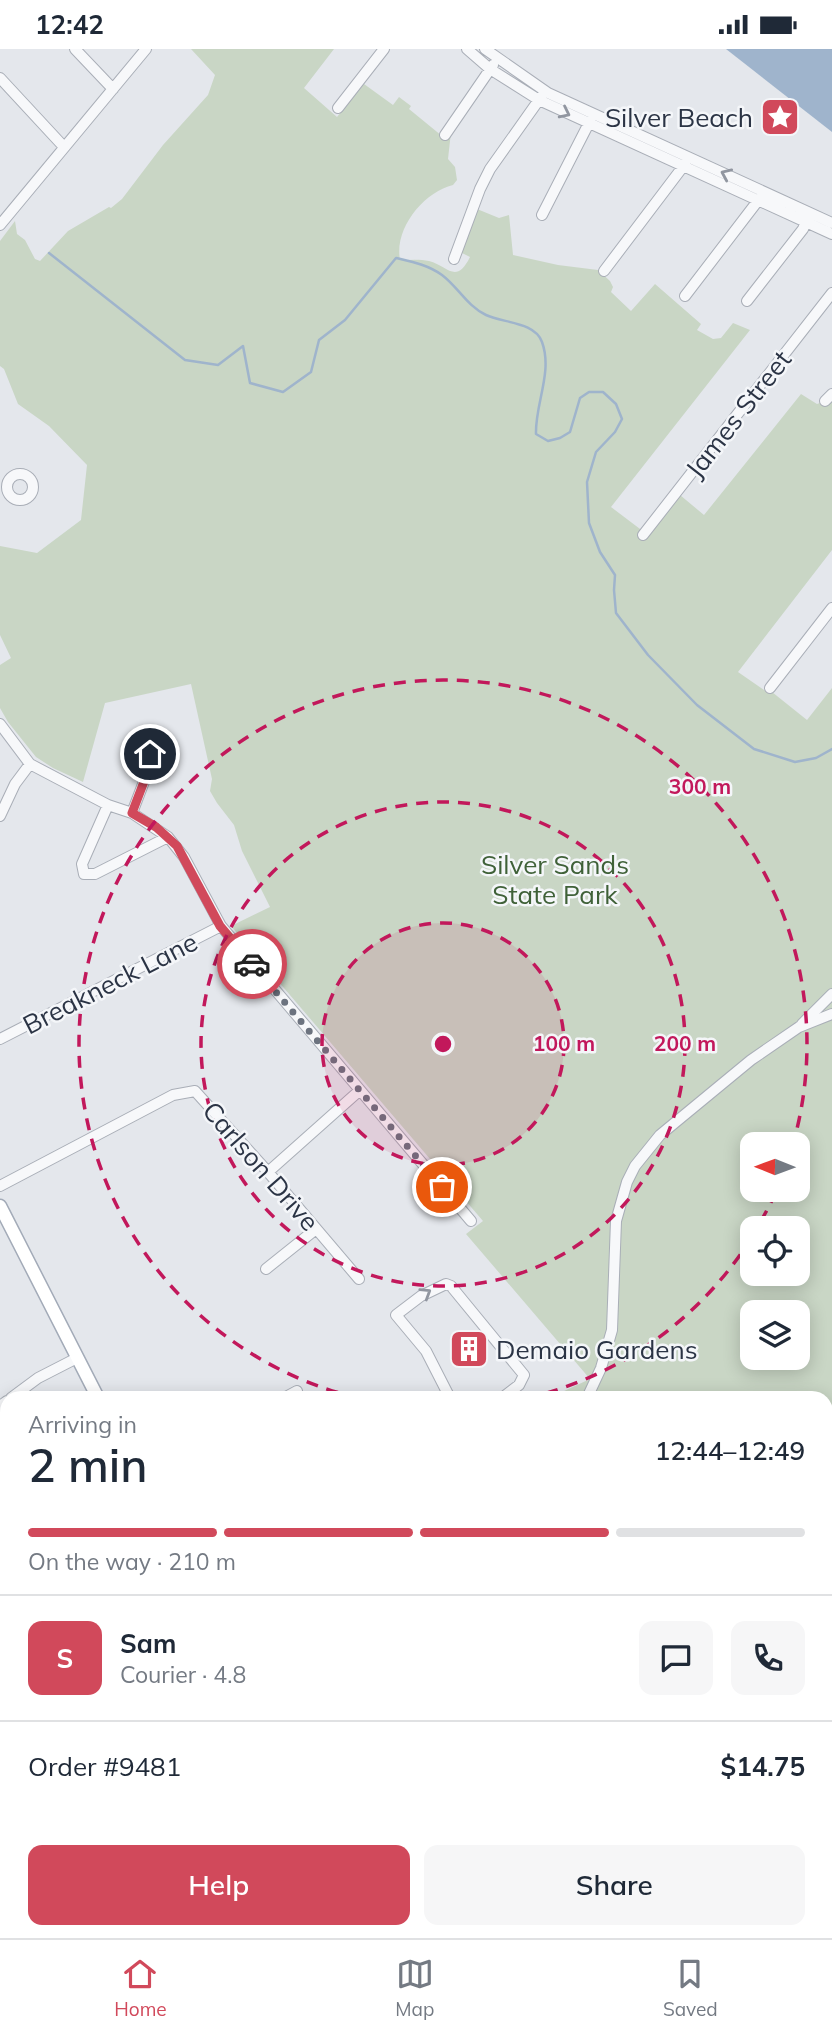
<!DOCTYPE html>
<html lang="en">
<head>
<meta charset="utf-8">
<style>
	body { margin:0; font-family:Mulish,sans-serif; background:#f6f6f7; color:#1f2937; height:100vh; display:flex; flex-direction:column; font-size:26px; white-space:nowrap }
	* { box-sizing:border-box; margin:0 }
	p { font-size:23px; color:#747a83 }
	.icon { flex:none; width:38px; height:38px; fill:none; stroke:currentColor; stroke-width:2; stroke-linecap:round; stroke-linejoin:round }
	.map { position:relative; flex:1; overflow:hidden }
	.drawer { position:absolute; left:0px; top:1342px; width:833px; height:548px; display:flex; flex-direction:column; background:#fff; border-radius:21px 21px 0 0; box-shadow:0 4px 18px #0003 }
	.drawer>* { flex:none }
	.needle { width:46px; rotate:271deg }
	.tools { position:absolute; left:740px; top:1083px; display:grid; gap:14px }
	.tools a { display:grid; place-items:center; width:70px; height:70px; border-radius:14px; background:#fff; box-shadow:0 4px 18px #0003; font-size:35px }
	.pin { position:absolute; display:grid; place-items:center; width:60px; height:60px; color:#fff; margin:-30px; border:4px solid #fff; border-radius:50%; box-shadow:0 2px 7px #0007 }
	.courier { position:absolute; display:grid; place-items:center; width:70px; height:70px; margin:-35px; border:5px solid #d1495b; border-radius:50%; background:#fff; color:#222; box-shadow:0 2px 9px #0007 }
	.headline em { font-style:normal; font-weight:600 }
	.headline div { display:flex; flex-direction:column-reverse }
	.headline { display:flex; align-items:center; justify-content:space-between; height:119px; padding:0 28px }
	h1 { font-size:46px; font-weight:600; line-height:52px }
	.bar { display:grid; grid-template-columns:repeat(4,1fr); gap:10px 7px; align-content:center; height:84px; padding:0 28px }
	.bar i { height:9px; border-radius:5px; background:#e0e1e3 }
	.bar .on { background:#d1495b }
	.bar p { grid-column:span 4 }
	.line { display:flex; align-items:center; gap:18px; padding:0 28px; border-top:2px solid #e0e1e3 }
	.line div { flex:1 }
	.round { display:grid; place-items:center; flex:none; width:74px; height:74px; border-radius:14px; background:#f6f6f7 }
	.primary-button { display:flex; gap:14px; margin-top:auto; padding:14px 28px }
	.primary-button a { flex:1; height:80px; border-radius:14px; background:#d1495b; color:#fff; font-size:28px; font-weight:600; line-height:80px; text-align:center }
	.primary-button a+a { background:#f6f6f7; color:#1f2937 }
	.status { display:flex; justify-content:space-between; align-items:center; height:49px; padding:0 35px; background:#fff; direction:ltr }
	.status svg { height:19px; fill:currentColor }
	.dock { display:flex; justify-content:space-around; align-items:center; height:98px; border-top:2px solid #e0e1e3; background:#fff; font-size:19px; color:#747a83 }
	.dock a { display:grid; justify-items:center; gap:4px }
	.dock .on { color:#d1495b }
	.map>svg:first-child { display:block }
</style>
</head>
<body>
<div class="status"><b>12:42</b><svg viewBox="0 0 49 12"><path d="M0 12V9h3v3zM5 12V6h3v6zM10 12V3h3v9zM15 12V0h3v12zM26 1h20v11H26zM47 4h2v5h-2z"/></svg></div>
<div class="map">
<svg width="832" height="1889" viewBox="0 0 832 1889">
	<rect width="100%" height="100%" fill="#e4e7ec"/>
	<path fill="#d2d6de" d="M 826,1622 L 832,1630 L 832,1677 L 826,1680 Z"/>
	<path fill="#c9d6c5" fill-rule="evenodd" d="M 191,0 L 334,0 L 304,39 L 337,68 L 364,35 L 393,56 L 399,48 L 411,57 L 409,60 L 442,87 L 451,83 L 448,110 L 455,118 L 457,131 L 453,136 C 424,143 394,179 400,211 C 410,211 420,210 429,212 C 448,217 456,236 470,208 L 462,204 L 477,160 L 499,169 L 509,166 L 513,206 L 558,216 L 598,221 L 610,232 L 613,238 L 611,243 L 631,262 L 655,235 L 701,275 L 697,281 L 713,290 L 721,289 L 733,274 L 750,281 L 611,458 L 648,486 L 680,446 L 704,466 L 801,345 L 817,355 L 832,350 L 832,501 L 738,623 L 770,645 L 772,643 L 807,671 L 832,639 L 832,1630 L 826,1622 L 826,1349 L 549,1349 L 590,1330 L 466,1185 L 483,1172 L 231,877 L 270,858 L 242,802 L 234,776 L 217,754 L 210,742 L 212,730 L 191,635 L 105,654 L 83,733 L 53,719 L 36,708 L 8,673 L 0,659 L 0,616 L 11,609 L 0,586 L 0,497 L 37,504 L 81,471 L 87,416 L 49,377 L 18,355 L 4,320 L 0,317 L 0,192 L 15,172 L 17,185 L 25,191 L 35,210 L 40,212 L 68,182 L 109,158 L 111,159 L 122,150 L 163,96 L 208,46 L 215,26 ZM 752,1096 L 798,1096 L 798,1141 L 752,1141 ZM 752,1180 L 798,1180 L 798,1225 L 752,1225 ZM 752,1264 L 798,1264 L 798,1309 L 752,1309 Z"/>
	<path fill="#9fb4cc" d="M 726,0 L 832,0 L 832,83 Z"/>
	<g fill="none" stroke-linecap="round" stroke-linejoin="round">
		<path stroke="#9fb4cc" stroke-width="2.5" d="M 49,204 L 185,311 L 218,316 L 243,297 L 250,334 L 283,343 L 311,323 L 319,291 L 345,271 L 396,209 C 413,213 428,216 442,226 C 458,238 467,257 486,266 C 503,274 535,273 542,293 C 553,323 535,355 536,385 L 548,392 L 560,389 L 570,383 L 580,349 L 589,343 L 603,343 L 616,355 L 622,370 L 615,383 L 596,403 L 587,433 L 589,474 L 600,503 L 615,526 L 614,541 L 616,564 L 648,606 L 697,656 L 754,700 L 795,713 L 816,709 L 832,700"/>
		<g stroke="#a9aeb7" stroke-width="12">
			<path id="minor" d="M 75,0 L 113,40
				M 467,0 L 490,20 L 539,51 L 832,185
				M 485,0 L 548,44 L 832,174
				M 0,29 L 64,98
				M 338,59 L 384,0
				M 445,86 L 493,16
				M 542,166 L 590,72
				M 0,176 L 146,0
				M 454,210 L 480,140 L 490,120 L 541,48
				M 604,222 L 685,115
				M 685,247 L 760,149
				M 747,252 L 803,180 L 808,168
				M 825,352 L 832,345
				M7 438a13 13 0 1 1 26 0a13 13 0 1 1-26 0Z
				M 643,486 L 832,244
				M 770,639 L 832,559
				M 0,675 L 30,715 L 108,756 L 132,764 L 168,788 L 184,808 L 221,877 L 471,1172
				M 108,756 L 82,815 L 84,825 L 95,825 L 168,788
				M 132,764 L 145,730 L 150,705
				M 0,767 L 15,735 L 30,715
				M 802,975 L 832,945
				M 0,990 L 221,877
				M 268,1123 L 359,1042
				M 0,1137 L 173,1046 L 195,1042 L 268,1123 L 359,1230
				M 266,1220 L 316,1180
				M 11,1349 L 38,1329 L 77,1309
				M 284,1349 L 297,1342
				M 450,1349 L 426,1302 L 396,1266 L 421,1247 L 446,1235 L 451,1237 L 524,1326 L 519,1336 L 502,1349
				M 587,1349 L 601,1319 L 612,1281 L 616,1172 L 627,1133 L 635,1117 L 660,1086 L 751,1011 L 799,978 L 832,965
				M 0,1357 L 7,1352
				M 0,1546 L 7,1543
				M 826,1690 L 832,1687
				M 0,1706 L 7,1700
				M 0,1786 L 7,1782
				M 826,1820 L 832,1817
				M 258,1883 L 261,1889
				M 628,1883 L 631,1889
				M 809,1883 L 813,1889
				M 422,1889 L 434,1883
				M 692,1889 L 704,1883"/>
		</g>
		<g stroke="#a3abb8" stroke-width="15">
			<path id="major" d="M 0,1157 L 98,1349
				M 362,1883 L 364,1889"/>
		</g>
		<use href="#minor" stroke="#f7f8fa" stroke-width="10"/>
		<use href="#major" stroke="#fff" stroke-width="12"/>
	</g>
	<defs><path id="oneway-chevron" d="M-2-3.5L2.5 0L-2 3.5" fill="none" stroke-width="1.6" stroke-linecap="round" stroke-linejoin="round" transform="scale(1.75)"/></defs>
	<g stroke="#9196a0">
		<use href="#oneway-chevron" transform="translate(565 64) rotate(26)"/>
		<use href="#oneway-chevron" transform="translate(726 125) rotate(-156)"/>
		<use href="#oneway-chevron" transform="translate(426 1244) rotate(-32)"/>
	</g>
	<g fill="none" stroke-linecap="round" stroke-linejoin="round">
		<path stroke="#6c737f" stroke-width="7" stroke-dasharray="0 12.6" d="M 252,915 L 442,1138"/>
		<path stroke="#d1495b" stroke-width="9" d="M 150,705 L 145,730 L 132,764 L 156,778 L 177,797 L 220,877 L 252,915"/>
	</g>
	<circle cx="443" cy="995" r="121" fill="#c2185b" fill-opacity=".12"/>
	<g fill="none" stroke="#c2185b" stroke-width="3.5" stroke-dasharray="12 9">
		<circle cx="443" cy="995" r="121"/>
		<circle cx="443" cy="995" r="242"/>
		<path d="M776 1143A364 364 0 0 1 758 1177M752 1188A364 364 0 0 1 528 1349M358 1349A364 364 0 1 1 793 1095"/>
	</g>
	<defs>
		<g id="sight-square" transform="scale(2.0125)"><rect x="-9" y="-9" width="18" height="18" rx="4" fill="#d1495b" stroke="#f4f6f9"/><path d="M0-6L1.8-2.2L6-1.7L2.9 1.2L3.7 5.4L0 3.3L-3.7 5.4L-2.9 1.2L-6-1.7L-1.8-2.2Z" fill="#fff"/></g>
		<g id="building-square" transform="scale(2.0125)"><rect x="-9" y="-9" width="18" height="18" rx="4" fill="#d1495b" stroke="#f4f6f9"/><path d="M-4-6H4V6H1V3H-1V6H-4ZM-2.5-4.3h1.7v1.8h-1.7ZM.8-4.3h1.7v1.8H.8ZM-2.5-1h1.7V.8h-1.7ZM.8-1h1.7V.8H.8Z" fill="#fff"/></g>
	</defs>
	<g fill-rule="evenodd">
		<use href="#sight-square" x="780" y="68"/>
		<use href="#building-square" x="469" y="1300"/>
	</g>
	<g text-anchor="middle" dominant-baseline="central" stroke-width="5" stroke-linejoin="round" paint-order="stroke">
		<g font-size="26" fill="#2b3445" stroke="#f4f6f9" text-anchor="end">
			<text x="753" y="68">Silver Beach</text>
			<text x="496" y="1300" text-anchor="start">Demaio Gardens</text>
		</g>
		<g font-size="26" fill="#2b3445" stroke="#f4f6f9">
			<text transform="translate(738 365) rotate(-52)">James Street</text>
			<text transform="translate(110 934) rotate(-27)">Breakneck Lane</text>
			<text transform="translate(261 1117) rotate(49)">Carlson Drive</text>
		</g>
		<g font-size="26" fill="#3f6138" stroke="#f4f6f9">
			<text x="555" y="815">Silver Sands<tspan x="555" dy="30">State Park</tspan></text>
		</g>
	</g>
	<circle cx="443" cy="995" r="10" fill="#c2185b" stroke="#f4f6f9" stroke-width="3.5"/>
	<g font-size="21" text-anchor="middle" font-weight="bold" fill="#c2185b" stroke="#f4f6f9" stroke-width="5" stroke-linejoin="round" paint-order="stroke">
		<text x="700" y="745">300 m</text>
		<text x="564" y="1002">100 m</text>
		<text x="685" y="1002">200 m</text>
	</g>
</svg>
<div class="tools">
<a><svg class="needle" viewBox="-14 -14 28 28"><path d="M0-13l5 13h-10z" fill="#e53935"/><path d="M0 13l5-13h-10z" fill="#747a83"/></svg></a>
<a><svg class="icon" aria-label="locate" viewBox="0 0 24 24"><circle cx="12" cy="12" r="6"/><path d="M12 2v4M12 18v4M2 12h4M18 12h4"/></svg></a>
<a><svg class="icon" aria-label="layers" viewBox="0 0 24 24"><path d="M12 4l9 5-9 5-9-5zM3 14l9 5 9-5"/></svg></a>
</div>
<div class="pin" style="left:442px;top:1138px;background:#ea580c"><svg class="icon" aria-label="bag" viewBox="0 0 24 24"><path d="M5 8h14l-1 12H6zM9 8a3 3 0 0 1 6 0"/></svg></div>
<div class="pin" style="left:150px;top:705px;background:#1f2937"><svg class="icon" aria-label="home" viewBox="0 0 24 24"><path d="M3 11l9-7 9 7M6 9v11h12V9"/></svg></div>
<div class="courier" style="left:252px;top:915px"><svg class="icon" aria-label="car" viewBox="0 0 24 24"><path d="M5 17H2v-5l4-1 3-4h7l3 4 3 1v5h-3M9 17h6M6 11h13"/><circle cx="7" cy="17" r="2"/><circle cx="17" cy="17" r="2"/></svg></div>
<section class="drawer">
<div class="headline"><div><h1>2 min</h1><p>Arriving in</p></div><em>12:44–12:49</em></div>
<div class="bar"><i class="on"></i><i class="on"></i><i class="on"></i><i></i><p>On the way · 210 m</p></div>
<div class="line" style="height:126px"><b class="round" style="background:#d1495b;color:#fff">S</b><div><b>Sam</b><p>Courier · 4.8</p></div><a class="round"><svg class="icon" aria-label="chat" viewBox="0 0 24 24"><path d="M4 5h16v11H9l-5 4z"/></svg></a><a class="round"><svg class="icon" aria-label="phone" viewBox="0 0 24 24"><path d="M5 4h4l2 5-3 2q2 4 5 5l2-3 5 2v4C11 20 4 13 5 4z"/></svg></a></div>
<div class="line" style="height:91px"><div>Order #9481</div><b>$14.75</b></div>
<div class="primary-button"><a>Help</a><a>Share</a></div>
</section>
</div>
<nav class="dock">
<a class="on"><svg class="icon" aria-label="home" viewBox="0 0 24 24"><path d="M3 11l9-7 9 7M6 9v11h12V9"/></svg>Home</a>
<a><svg class="icon" aria-label="map" viewBox="0 0 24 24"><path d="M3 6l6-2 6 2 6-2v14l-6 2-6-2-6 2zM9 4v14M15 6v14"/></svg>Map</a>
<a><svg class="icon" aria-label="saved" viewBox="0 0 24 24"><path d="M7 4h10v16l-5-4-5 4z"/></svg>Saved</a>
</nav>
</body>
</html>
